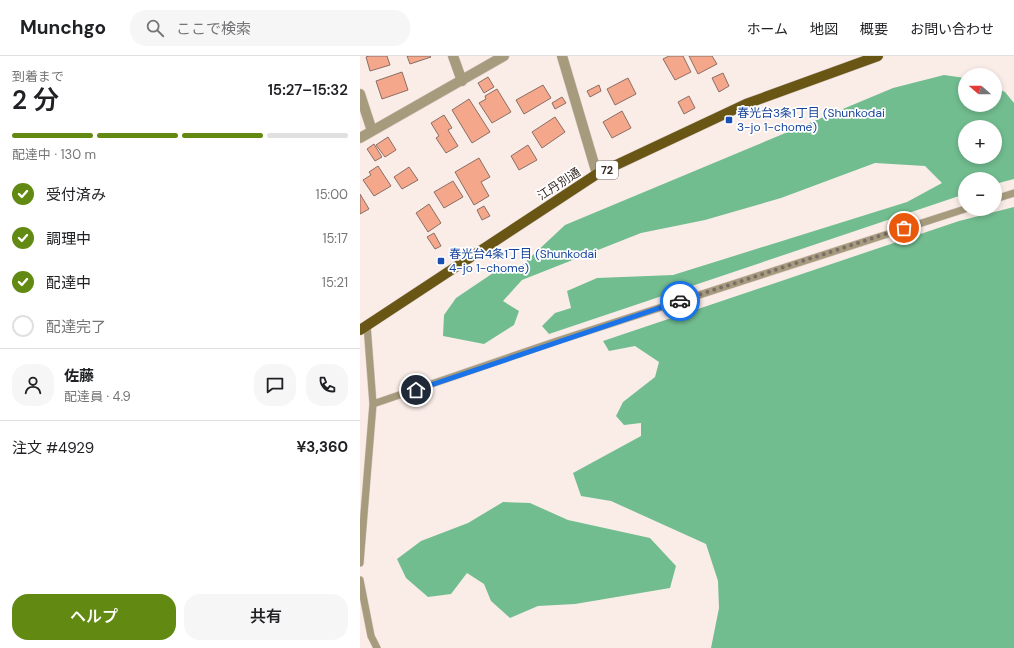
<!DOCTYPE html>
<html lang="ja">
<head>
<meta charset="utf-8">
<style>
	body { margin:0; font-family:"DM Sans","Noto Sans JP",sans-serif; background:#f6f6f6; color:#202124; height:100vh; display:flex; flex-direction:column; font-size:15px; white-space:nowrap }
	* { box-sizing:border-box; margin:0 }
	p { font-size:13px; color:#757577 }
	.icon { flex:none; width:22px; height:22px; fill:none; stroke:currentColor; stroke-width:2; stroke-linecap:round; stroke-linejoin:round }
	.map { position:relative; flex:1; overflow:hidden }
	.drawer { display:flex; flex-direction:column; background:#fff; width:360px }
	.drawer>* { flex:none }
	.needle { width:26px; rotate:290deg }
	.controls { position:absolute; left:598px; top:12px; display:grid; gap:8px }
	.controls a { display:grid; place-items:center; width:44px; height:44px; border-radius:50%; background:#fff; box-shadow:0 2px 6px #0003; font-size:20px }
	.pin { position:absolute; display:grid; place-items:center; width:34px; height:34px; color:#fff; margin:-17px; border:2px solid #fff; border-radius:50%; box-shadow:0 1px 4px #0007 }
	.courier { position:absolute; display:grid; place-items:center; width:40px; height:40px; margin:-20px; border:3px solid #1a73e8; border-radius:50%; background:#fff; color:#222; box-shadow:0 1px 5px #0007 }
	.head em { font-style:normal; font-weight:600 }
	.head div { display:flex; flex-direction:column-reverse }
	.head { display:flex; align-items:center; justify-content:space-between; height:68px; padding:0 12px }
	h1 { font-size:26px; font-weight:600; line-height:30px }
	.bar { display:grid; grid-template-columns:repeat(4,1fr); gap:6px 4px; align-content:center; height:48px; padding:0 12px }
	.bar i { height:5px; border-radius:3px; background:#e0e0e0 }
	.bar .active { background:#628911 }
	.bar p { grid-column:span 4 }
	.line { display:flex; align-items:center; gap:10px; padding:0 12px; border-top:1px solid #e0e0e0 }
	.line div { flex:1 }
	.round { display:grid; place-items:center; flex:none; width:42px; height:42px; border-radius:16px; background:#f6f6f6 }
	ol { padding:0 12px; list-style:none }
	li { display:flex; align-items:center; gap:12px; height:44px }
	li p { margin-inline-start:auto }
	li .icon { padding:4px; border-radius:50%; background:#628911; color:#fff; stroke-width:4 }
	li:last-child { color:#757577 }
	li i { width:22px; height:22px; border:2px solid #e0e0e0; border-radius:50% }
	.primary-button { display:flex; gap:8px; margin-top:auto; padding:8px 12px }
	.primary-button a { flex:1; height:46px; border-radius:16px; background:#628911; color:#fff; font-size:16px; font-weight:600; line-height:46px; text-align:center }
	.primary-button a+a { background:#f6f6f6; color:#202124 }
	header { display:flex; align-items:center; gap:24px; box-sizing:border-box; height:56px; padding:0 20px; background:#fff; border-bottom:1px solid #e0e0e0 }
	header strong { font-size:19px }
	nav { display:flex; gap:22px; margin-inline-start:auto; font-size:14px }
	.search { width:280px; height:36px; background:#f6f6f6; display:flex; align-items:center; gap:10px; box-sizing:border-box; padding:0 14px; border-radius:16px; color:#757577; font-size:15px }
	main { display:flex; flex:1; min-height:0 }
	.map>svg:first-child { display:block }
</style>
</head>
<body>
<header>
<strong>Munchgo</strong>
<div class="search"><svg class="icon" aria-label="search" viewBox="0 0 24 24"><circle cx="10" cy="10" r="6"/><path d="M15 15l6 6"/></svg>ここで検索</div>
<nav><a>ホーム</a><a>地図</a><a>概要</a><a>お問い合わせ</a></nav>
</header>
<main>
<section class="drawer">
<div class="head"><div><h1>2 分</h1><p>到着まで</p></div><em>15:27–15:32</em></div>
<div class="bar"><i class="active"></i><i class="active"></i><i class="active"></i><i></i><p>配達中 · 130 m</p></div>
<ol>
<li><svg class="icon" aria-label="check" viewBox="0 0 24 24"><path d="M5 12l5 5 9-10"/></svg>受付済み<p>15:00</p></li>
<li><svg class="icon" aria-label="check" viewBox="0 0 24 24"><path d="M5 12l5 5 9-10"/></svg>調理中<p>15:17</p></li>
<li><svg class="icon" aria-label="check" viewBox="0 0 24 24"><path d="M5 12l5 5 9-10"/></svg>配達中<p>15:21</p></li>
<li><i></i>配達完了</li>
</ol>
<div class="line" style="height:72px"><a class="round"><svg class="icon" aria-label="person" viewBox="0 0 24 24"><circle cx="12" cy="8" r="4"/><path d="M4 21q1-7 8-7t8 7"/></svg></a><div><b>佐藤</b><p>配達員 · 4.9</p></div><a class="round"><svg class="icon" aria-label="chat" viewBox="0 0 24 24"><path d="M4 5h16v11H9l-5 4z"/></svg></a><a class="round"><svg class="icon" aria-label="phone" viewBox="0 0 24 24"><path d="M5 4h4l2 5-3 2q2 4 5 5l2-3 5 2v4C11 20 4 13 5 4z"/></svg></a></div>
<div class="line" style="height:52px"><div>注文 #4929</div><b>¥3,360</b></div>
<div class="primary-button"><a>ヘルプ</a><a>共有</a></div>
</section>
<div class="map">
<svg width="654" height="592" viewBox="0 0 654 592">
	<rect width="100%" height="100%" fill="#faede8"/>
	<path fill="#72bd90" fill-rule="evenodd" d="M 584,19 L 605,22 L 605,49 L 635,49 L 635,31 L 645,36 L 654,47 L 654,123 L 635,128 L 635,123 L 605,123 L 605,138 L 189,278 L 182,270 L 195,257 L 211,252 L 207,235 L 237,222 L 313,219 L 547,146 L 582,127 L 565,110 L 515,107 L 421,142 L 345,164 L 281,177 L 162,224 L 143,245 L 159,255 L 154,269 L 124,288 L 83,280 L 84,259 L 96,242 L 142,211 L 158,213 L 205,169 L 533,32 ZM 605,71 L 635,71 L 635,101 L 605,101 Z
		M 654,151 L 654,592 L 351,592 L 359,552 L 358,525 L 346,488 L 251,445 L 221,440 L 213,417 L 281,380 L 281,367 L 264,369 L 256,360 L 263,346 L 295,321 L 299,306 L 275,290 L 249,295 L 243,285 L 599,165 Z
		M 143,446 L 170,447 L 208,464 L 290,482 L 316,510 L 310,532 L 215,548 L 178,550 L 150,562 L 131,545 L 124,528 L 107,517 L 91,538 L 68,541 L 46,522 L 37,503 L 61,485 L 108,467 Z"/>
	<path fill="#f5a78c" stroke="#8a6e64" d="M 9,0 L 27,0 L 30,9 L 10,15 L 6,1 Z
		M 47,0 L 70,0 L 71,1 L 50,8 Z
		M 309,0 L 323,0 L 331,16 L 315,24 L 303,3 Z
		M 329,0 L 352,0 L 357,8 L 338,18 Z
		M 42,16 L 48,34 L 22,43 L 16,25 Z
		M 363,17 L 369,30 L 359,36 L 352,22 Z
		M 128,21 L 134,31 L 124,37 L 118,27 Z
		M 268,22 L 276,38 L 255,49 L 247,33 Z
		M 183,29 L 191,42 L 164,58 L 156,44 Z
		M 239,29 L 241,35 L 230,41 L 227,35 Z
		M 137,33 L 151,56 L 132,67 L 119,47 L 126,43 L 125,40 Z
		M 329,40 L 335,52 L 324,58 L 318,46 Z
		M 202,41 L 206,47 L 195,53 L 192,47 Z
		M 109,43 L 130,76 L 112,87 L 92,54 Z
		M 262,55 L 271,72 L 252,82 L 243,66 Z
		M 84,59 L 92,72 L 88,74 L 98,90 L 86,97 L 76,82 L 79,80 L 71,67 Z
		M 195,61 L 205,76 L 182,92 L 172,76 Z
		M 28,81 L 36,94 L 25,101 L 16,89 Z
		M 14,88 L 22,101 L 15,105 L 7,93 Z
		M 168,89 L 177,104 L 159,114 L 151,100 Z
		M 119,102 L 130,121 L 121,126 L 129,140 L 114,149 L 95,116 Z
		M 18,110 L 31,130 L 14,140 L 3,124 L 11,119 L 9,116 Z
		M 49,111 L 58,124 L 42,133 L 34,121 Z
		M 93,125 L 103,141 L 84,152 L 74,136 Z
		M 0,138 L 9,153 L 0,158 Z
		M 69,148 L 81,167 L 68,176 L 56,157 Z
		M 124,150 L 130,160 L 122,164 L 117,154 Z
		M 74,177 L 81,190 L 75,193 L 67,181 Z"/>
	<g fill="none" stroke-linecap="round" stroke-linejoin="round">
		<g stroke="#d7cac5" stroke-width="8">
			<path id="service" d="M 635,143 L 654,137
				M 13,348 L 197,285 L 605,153
				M 0,507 L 13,348 L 7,269
				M 0,524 L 11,580 L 17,592"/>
		</g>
		<g stroke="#d7cac5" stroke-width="11">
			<path id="minor" d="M 93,0 L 102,25
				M 202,0 L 237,118
				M 0,38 L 12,75
				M 0,82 L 144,0"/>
		</g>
		<g stroke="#d7cac5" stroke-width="11">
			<path id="primary" d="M 0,274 L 237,118 L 386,48 L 518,0"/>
		</g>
		<use href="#service" stroke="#a69c7d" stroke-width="7"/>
		<use href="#minor" stroke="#a69c7d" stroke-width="10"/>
		<use href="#primary" stroke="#695614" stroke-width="10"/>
	</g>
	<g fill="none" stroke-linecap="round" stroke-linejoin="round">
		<path stroke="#7b6e69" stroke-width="4" stroke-dasharray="0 7.2" d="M 320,245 L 544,172"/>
		<path stroke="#1a73e8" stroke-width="5" d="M 56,334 L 320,245"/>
	</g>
	<g fill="#1a4fb4" stroke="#fff" stroke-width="1.5">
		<rect x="365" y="60" width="8" height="8" rx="2"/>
		<rect x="77" y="201" width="8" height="8" rx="2"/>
	</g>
	<g text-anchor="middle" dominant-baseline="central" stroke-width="3.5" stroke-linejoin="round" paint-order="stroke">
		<rect fill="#fff" stroke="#726a66" stroke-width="1" x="236" y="105" width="22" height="18" rx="3"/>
		<g font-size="11" font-weight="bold" fill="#362a25">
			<text x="247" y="114">72</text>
		</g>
		<g font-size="12" fill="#164399" stroke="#fff" text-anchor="start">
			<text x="377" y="57">春光台3条1丁目 (Shunkodai<tspan x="377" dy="14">3-jo 1-chome)</tspan></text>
			<text x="89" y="198">春光台4条1丁目 (Shunkodai<tspan x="89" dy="14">4-jo 1-chome)</tspan></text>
		</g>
		<g font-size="12" fill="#362a25" stroke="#fff">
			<text transform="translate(199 128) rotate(-33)">江丹別通</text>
		</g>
	</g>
</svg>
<div class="controls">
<a><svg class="needle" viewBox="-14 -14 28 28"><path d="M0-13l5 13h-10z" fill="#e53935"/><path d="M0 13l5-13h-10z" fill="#757577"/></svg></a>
<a>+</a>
<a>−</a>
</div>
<div class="pin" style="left:544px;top:172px;background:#ea580c"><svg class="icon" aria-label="bag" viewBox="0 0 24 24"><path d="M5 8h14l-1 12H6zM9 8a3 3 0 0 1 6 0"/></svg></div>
<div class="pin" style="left:56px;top:334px;background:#1f2937"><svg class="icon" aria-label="home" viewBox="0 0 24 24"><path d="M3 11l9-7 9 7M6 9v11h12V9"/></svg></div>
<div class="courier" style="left:320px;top:245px"><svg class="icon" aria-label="car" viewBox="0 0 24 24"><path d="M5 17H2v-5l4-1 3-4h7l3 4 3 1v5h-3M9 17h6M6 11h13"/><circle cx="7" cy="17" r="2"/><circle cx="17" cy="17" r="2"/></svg></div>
</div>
</main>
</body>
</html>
